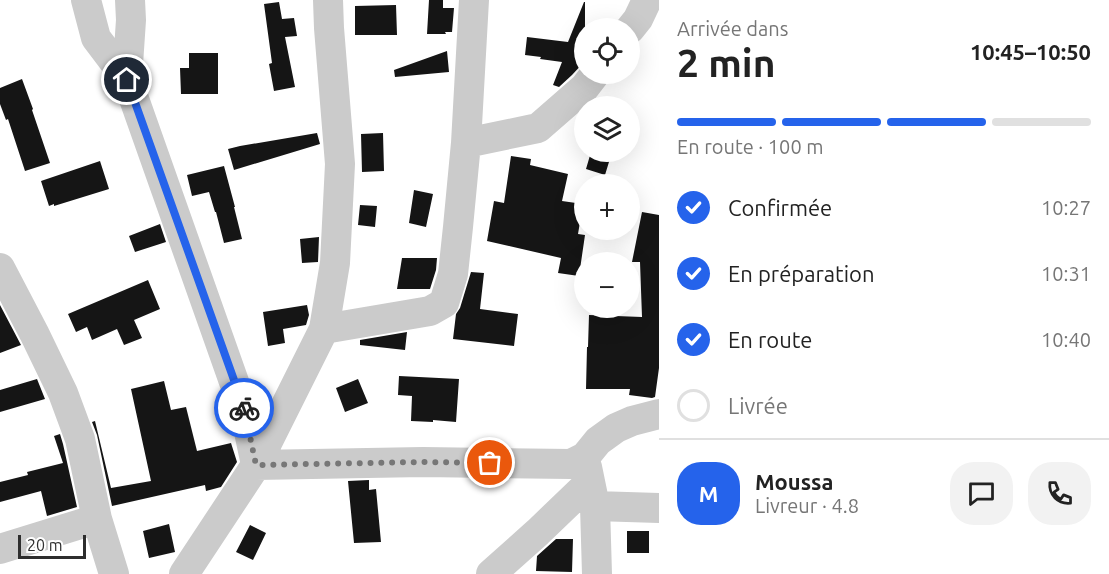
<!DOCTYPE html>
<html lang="fr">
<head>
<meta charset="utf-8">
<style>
	body { margin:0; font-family:Ubuntu,sans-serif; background:#f2f2f2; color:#222; height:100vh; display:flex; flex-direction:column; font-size:22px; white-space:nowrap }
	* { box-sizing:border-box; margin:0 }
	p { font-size:20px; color:#767676 }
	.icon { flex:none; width:33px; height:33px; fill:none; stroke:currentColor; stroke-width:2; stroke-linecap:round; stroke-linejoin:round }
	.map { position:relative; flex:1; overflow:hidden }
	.sheet { display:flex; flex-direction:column; background:#fff; width:450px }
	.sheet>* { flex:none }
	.tools { position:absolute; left:574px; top:18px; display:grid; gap:12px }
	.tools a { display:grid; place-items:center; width:66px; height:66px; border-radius:50%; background:#fff; box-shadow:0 6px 24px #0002; font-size:30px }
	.scale { position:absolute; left:18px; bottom:15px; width:68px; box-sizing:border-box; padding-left:6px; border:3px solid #2e2e2e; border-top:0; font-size:16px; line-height:21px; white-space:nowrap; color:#2e2e2e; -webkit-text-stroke:4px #fff; paint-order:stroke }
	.pin { position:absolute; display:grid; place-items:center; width:51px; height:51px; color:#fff; margin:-26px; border:3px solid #fff; border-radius:50%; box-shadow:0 2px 6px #0007 }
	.courier { position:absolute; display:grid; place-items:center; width:60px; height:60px; margin:-30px; border:4px solid #2563eb; border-radius:50%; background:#fff; color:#222; box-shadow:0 2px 8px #0007 }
	.overview em { font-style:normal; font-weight:700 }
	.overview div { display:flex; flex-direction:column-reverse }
	.overview { display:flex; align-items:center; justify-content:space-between; height:102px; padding:0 18px }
	h1 { font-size:39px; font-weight:700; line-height:45px }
	.bar { display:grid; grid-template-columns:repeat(4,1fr); gap:9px 6px; align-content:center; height:72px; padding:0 18px }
	.bar i { height:8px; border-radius:4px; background:#e0e0e0 }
	.bar .selected { background:#2563eb }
	.bar p { grid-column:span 4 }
	.line { display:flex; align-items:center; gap:15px; padding:0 18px; border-top:2px solid #e0e0e0 }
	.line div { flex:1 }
	.round { display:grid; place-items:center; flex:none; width:63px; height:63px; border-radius:24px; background:#f2f2f2 }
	ol { padding:0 18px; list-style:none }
	li { display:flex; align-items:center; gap:18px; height:66px }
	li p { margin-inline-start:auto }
	li .icon { padding:6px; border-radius:50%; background:#2563eb; color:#fff; stroke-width:4 }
	li:last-child { color:#767676 }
	li i { width:33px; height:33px; border:3px solid #e0e0e0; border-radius:50% }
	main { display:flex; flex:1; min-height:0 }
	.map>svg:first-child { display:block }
</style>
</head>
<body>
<main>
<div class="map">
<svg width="659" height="574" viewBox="0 0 659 574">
	<rect width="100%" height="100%" fill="#fff"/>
	<path fill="#151515" d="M 429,0 L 443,0 L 443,8 L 454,8 L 452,32 L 445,32 L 446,34 L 427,34 Z
		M 279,2 L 282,19 L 294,18 L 297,36 L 285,37 L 295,87 L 274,91 L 269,64 L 272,63 L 264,4 Z
		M 584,2 L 585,2 L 585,61 L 572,75 L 559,87 L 553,85 L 562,62 L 540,59 L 541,57 L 525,55 L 527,37 L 568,42 Z
		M 396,5 L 397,35 L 355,35 L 355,6 Z
		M 447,51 L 449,72 L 395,77 L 394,70 Z
		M 189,53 L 218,53 L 218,94 L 181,94 L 180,68 L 189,68 Z
		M 22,79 L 33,109 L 32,110 L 50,163 L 25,171 L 8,119 L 6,120 L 0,104 L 0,88 Z
		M 317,133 L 320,144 L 234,170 L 228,149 L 240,146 Z
		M 383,133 L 384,171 L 362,172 L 361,134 Z
		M 591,152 L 612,152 L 605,175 L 586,169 Z
		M 511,156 L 531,159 L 530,165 L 568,174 L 562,201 L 583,204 L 578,234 L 585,235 L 579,276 L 558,273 L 561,258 L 487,241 L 494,201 L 504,203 Z
		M 100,161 L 109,189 L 54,206 L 54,204 L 49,206 L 41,181 Z
		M 224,166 L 235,207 L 234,207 L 242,239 L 224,243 L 216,212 L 215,212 L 209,192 L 192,196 L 187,175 Z
		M 414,190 L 433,194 L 426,227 L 409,223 Z
		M 360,205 L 377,206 L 375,227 L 358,225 Z
		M 642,212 L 659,215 L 659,368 L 655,397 L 652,398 L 629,395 L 630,389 L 586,389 L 587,347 L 588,347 L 589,315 L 642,317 L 640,262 L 632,262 Z
		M 160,224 L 166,242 L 135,252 L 129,236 Z
		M 319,237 L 318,262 L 302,263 L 300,239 Z
		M 402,258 L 437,258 L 436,270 L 430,289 L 397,289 Z
		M 471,272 L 484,273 L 480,309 L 518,314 L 514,346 L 453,339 L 456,314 L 460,308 Z
		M 148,280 L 160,309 L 134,320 L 142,338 L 124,345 L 117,329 L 92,340 L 87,327 L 76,332 L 68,314 Z
		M 0,305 L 21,345 L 0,353 Z
		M 307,305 L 309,315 L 306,325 L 283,329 L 285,343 L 268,346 L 263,312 Z
		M 407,332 L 405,350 L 360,345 L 360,340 Z
		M 399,376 L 459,379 L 456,422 L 433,420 L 433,422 L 411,421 L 412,396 L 398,395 Z
		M 37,379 L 45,399 L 0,412 L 0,390 Z
		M 358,379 L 368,403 L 345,412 L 336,388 Z
		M 164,381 L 171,410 L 186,407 L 197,451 L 231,443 L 237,462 L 221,487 L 206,491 L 205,485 L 112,506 L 97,435 L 92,422 L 95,421 L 111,488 L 151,481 L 131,389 Z
		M 60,434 L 63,444 L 77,507 L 47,516 L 41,491 L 0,502 L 0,482 L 28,475 L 27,472 L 63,463 L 54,436 Z
		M 369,480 L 369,490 L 376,489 L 381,542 L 354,543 L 348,481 Z
		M 169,524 L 175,552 L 149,558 L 143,531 Z
		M 250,525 L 266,533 L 253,560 L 236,552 Z
		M 627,531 L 649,531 L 649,553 L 627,553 Z
		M 556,539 L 573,539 L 572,572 L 536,571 L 537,556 Z"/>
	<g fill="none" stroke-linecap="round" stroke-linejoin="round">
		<path stroke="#cbcbcb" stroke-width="30" d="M 86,0 L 96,38 L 127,79 L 245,413 L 256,465 L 423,462 L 571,464 L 585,457 L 598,441 L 616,428 L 632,421 L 659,414
			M 630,29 L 638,19 L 647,0
			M 127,79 L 131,20 L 130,0
			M 466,143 L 538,128 L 585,87 L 595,74
			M 0,268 L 35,335 L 63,393 L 80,439 L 97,519 L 114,574
			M 324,329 L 430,311 L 444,303 L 453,274 L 458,227 L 466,143 L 474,0
			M 587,467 L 595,506 L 597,574
			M 595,506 L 659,508
			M 0,549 L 97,519
			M 184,574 L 256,465 L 324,329 L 335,263 L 340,164 L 329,28 L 328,0
			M 491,574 L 538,532 L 590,482"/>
	</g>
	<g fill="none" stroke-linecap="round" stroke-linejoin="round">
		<path stroke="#777" stroke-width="6" stroke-dasharray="0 10.8" d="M 244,408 L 256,465 L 423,462 L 490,463"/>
		<path stroke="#2563eb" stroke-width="8" d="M 127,80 L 244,408"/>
	</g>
</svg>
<div class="tools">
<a><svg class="icon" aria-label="locate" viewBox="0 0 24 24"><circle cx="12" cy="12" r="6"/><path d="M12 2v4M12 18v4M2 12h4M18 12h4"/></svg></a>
<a><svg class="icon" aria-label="layers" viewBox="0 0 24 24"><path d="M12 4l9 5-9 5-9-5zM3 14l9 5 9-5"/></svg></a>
<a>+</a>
<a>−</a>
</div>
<div class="scale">20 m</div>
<div class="pin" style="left:490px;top:463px;background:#ea580c"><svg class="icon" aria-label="bag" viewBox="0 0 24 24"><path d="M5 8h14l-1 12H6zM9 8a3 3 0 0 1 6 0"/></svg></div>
<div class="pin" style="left:127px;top:80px;background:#1f2937"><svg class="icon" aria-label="home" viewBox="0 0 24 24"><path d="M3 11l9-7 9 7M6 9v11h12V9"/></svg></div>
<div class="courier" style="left:244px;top:408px"><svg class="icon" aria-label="bike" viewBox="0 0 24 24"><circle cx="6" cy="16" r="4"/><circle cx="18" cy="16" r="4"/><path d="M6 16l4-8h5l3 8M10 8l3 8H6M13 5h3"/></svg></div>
</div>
<section class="sheet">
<div class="overview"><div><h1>2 min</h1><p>Arrivée dans</p></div><em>10:45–10:50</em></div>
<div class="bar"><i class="selected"></i><i class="selected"></i><i class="selected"></i><i></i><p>En route · 100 m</p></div>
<ol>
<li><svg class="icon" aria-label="check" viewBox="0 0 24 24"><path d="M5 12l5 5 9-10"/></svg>Confirmée<p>10:27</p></li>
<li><svg class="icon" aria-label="check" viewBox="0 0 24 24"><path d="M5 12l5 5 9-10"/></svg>En préparation<p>10:31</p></li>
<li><svg class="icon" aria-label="check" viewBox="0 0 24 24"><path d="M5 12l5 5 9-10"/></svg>En route<p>10:40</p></li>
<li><i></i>Livrée</li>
</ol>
<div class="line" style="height:108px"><b class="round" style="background:#2563eb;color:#fff">M</b><div><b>Moussa</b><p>Livreur · 4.8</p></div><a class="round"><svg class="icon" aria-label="chat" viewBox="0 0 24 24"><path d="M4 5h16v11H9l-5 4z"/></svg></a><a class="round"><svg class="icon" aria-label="phone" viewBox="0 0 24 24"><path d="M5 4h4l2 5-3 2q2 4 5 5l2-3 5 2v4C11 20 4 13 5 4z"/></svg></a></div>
</section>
</main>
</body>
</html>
